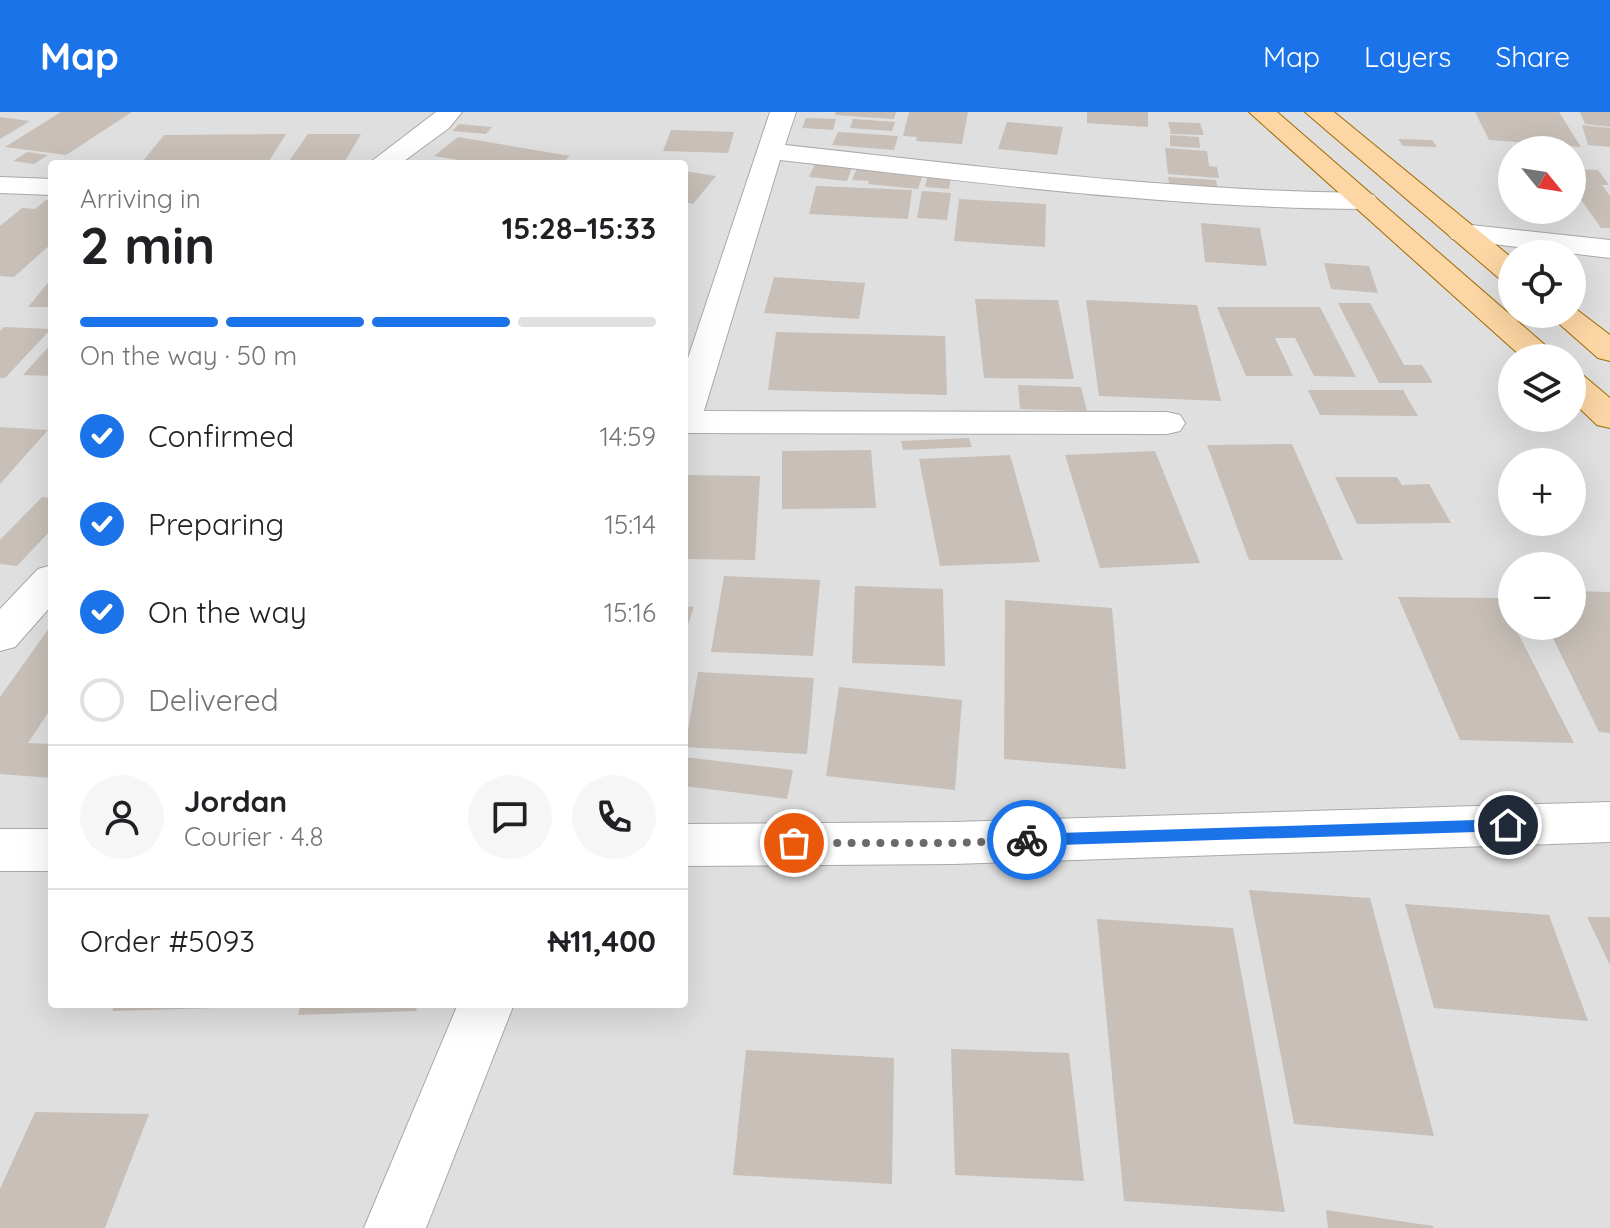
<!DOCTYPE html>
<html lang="en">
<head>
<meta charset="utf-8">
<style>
	body { margin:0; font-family:Quicksand,sans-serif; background:#f6f6f6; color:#202124; height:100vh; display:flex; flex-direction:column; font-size:30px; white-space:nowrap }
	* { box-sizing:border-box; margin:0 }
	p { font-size:26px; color:#757577 }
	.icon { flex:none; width:44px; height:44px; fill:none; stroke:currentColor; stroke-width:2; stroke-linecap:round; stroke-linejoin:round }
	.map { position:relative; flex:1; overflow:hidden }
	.drawer { position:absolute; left:48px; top:48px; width:640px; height:848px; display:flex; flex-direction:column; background:#fff; border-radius:8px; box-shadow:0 8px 32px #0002 }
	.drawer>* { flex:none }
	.needle { width:52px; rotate:120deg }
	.fabs { position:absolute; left:1498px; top:24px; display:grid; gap:16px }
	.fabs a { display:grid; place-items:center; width:88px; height:88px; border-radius:50%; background:#fff; box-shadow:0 8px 32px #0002; font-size:40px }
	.pin { position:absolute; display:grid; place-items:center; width:68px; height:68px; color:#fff; margin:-34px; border:4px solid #fff; border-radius:50%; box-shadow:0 2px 8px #0007 }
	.courier { position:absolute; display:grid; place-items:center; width:80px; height:80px; margin:-40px; border:6px solid #1a73e8; border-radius:50%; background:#fff; color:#222; box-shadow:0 2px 10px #0007 }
	.overview em { font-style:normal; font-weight:700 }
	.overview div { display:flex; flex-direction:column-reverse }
	.overview { display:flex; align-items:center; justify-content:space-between; height:136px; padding:0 32px }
	h1 { font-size:52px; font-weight:700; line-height:60px }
	.bar { display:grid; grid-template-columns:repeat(4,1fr); gap:12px 8px; align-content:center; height:96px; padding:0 32px }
	.bar i { height:10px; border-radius:6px; background:#e0e0e0 }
	.bar .active { background:#1a73e8 }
	.bar p { grid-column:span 4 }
	.line { display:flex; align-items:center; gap:20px; padding:0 32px; border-top:2px solid #e0e0e0 }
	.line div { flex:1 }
	.round { display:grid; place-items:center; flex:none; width:84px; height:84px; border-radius:42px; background:#f6f6f6 }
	ol { padding:0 32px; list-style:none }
	li { display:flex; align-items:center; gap:24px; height:88px }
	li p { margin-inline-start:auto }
	li .icon { padding:8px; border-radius:50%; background:#1a73e8; color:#fff; stroke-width:4 }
	li:last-child { color:#757577 }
	li i { width:44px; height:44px; border:4px solid #e0e0e0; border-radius:50% }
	header { display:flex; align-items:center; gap:48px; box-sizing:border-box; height:112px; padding:0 40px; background:#1a73e8; color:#fff }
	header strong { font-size:38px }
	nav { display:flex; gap:44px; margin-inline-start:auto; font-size:28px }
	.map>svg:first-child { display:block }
</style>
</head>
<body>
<header>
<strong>Map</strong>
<nav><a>Map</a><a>Layers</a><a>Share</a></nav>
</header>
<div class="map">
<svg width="1610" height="1116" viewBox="0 0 1610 1116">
	<rect width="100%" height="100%" fill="#f2efe9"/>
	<path fill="#e0dfdf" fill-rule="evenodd" d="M 0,0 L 1610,0 L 1610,1116 L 0,1116 ZM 1512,38 L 1572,38 L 1572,98 L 1512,98 ZM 52,52 L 684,52 L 684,892 L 52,892 ZM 1512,142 L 1572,142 L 1572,202 L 1512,202 ZM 1512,246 L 1572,246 L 1572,306 L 1512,306 ZM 1512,350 L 1572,350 L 1572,410 L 1512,410 ZM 1512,454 L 1572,454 L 1572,514 L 1512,514 Z"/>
	<path fill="#c7bfb8" d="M 61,0 L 132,0 L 66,43 L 5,35 Z
		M 836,0 L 896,0 L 894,7 L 835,3 Z
		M 909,0 L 968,0 L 962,32 L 916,29 L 917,25 L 903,24 Z
		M 1087,0 L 1148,0 L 1148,15 L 1087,11 Z
		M 1475,0 L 1559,0 L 1581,35 L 1489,28 Z
		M 1580,0 L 1610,0 L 1610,15 L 1585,12 Z
		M 0,5 L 30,9 L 0,27 Z
		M 806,6 L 836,7 L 833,18 L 802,16 Z
		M 853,7 L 895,10 L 892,19 L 850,16 Z
		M 1007,10 L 1063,15 L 1057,43 L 998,37 Z
		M 1168,10 L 1200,11 L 1204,23 L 1171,22 Z
		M 459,12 L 492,15 L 486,22 L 452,19 Z
		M 1582,13 L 1610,16 L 1610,35 L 1588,33 Z
		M 671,18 L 734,20 L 728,41 L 663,39 Z
		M 838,20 L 898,24 L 894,38 L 832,33 Z
		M 286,22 L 269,49 L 143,49 L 164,23 Z
		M 308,22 L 361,22 L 345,49 L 289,49 Z
		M 1170,23 L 1199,25 L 1200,36 L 1170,34 Z
		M 458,25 L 570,44 L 561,52 L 482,52 L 434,44 Z
		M 1398,27 L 1432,28 L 1437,35 L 1403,34 Z
		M 1165,36 L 1207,39 L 1209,54 L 1217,55 L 1219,66 L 1168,62 Z
		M 27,40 L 48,43 L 34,52 L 13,49 Z
		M 815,52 L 852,55 L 847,69 L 809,65 Z
		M 857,56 L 887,58 L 886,61 L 922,65 L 918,77 L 868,72 L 869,69 L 852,68 Z
		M 1572,57 L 1598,58 L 1609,73 L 1602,73 L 1610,84 L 1610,116 L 1601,116 L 1572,75 Z
		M 684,59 L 716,64 L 693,92 L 684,90 Z
		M 928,62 L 951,64 L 949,77 L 925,75 Z
		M 1168,65 L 1216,68 L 1218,79 L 1170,76 Z
		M 816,74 L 912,78 L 908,107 L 809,102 Z
		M 922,79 L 951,81 L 947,108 L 917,106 Z
		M 959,87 L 1046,92 L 1045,135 L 954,129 Z
		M 46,88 L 52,88 L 52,131 L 14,165 L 0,164 L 0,114 L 22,96 L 35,97 Z
		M 1201,111 L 1260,116 L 1267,154 L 1205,150 Z
		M 1324,151 L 1369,154 L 1378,181 L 1331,177 Z
		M 774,165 L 865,171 L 859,207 L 764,201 Z
		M 52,166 L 52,195 L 28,195 Z
		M 975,187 L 1058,188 L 1074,267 L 984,266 Z
		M 1086,188 L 1197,193 L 1221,289 L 1099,284 Z
		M 1338,191 L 1370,191 L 1404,253 L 1422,253 L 1433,271 L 1379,271 Z
		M 1217,195 L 1320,195 L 1356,265 L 1314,264 L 1295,226 L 1275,226 L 1293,264 L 1246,264 Z
		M 4,215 L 51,217 L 5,266 L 0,266 L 0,219 Z
		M 776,220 L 945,224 L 947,283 L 768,278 Z
		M 52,231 L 52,264 L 23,263 Z
		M 1018,273 L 1081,275 L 1087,299 L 1020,297 Z
		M 1308,278 L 1403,278 L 1418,304 L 1320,303 Z
		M 0,315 L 48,318 L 0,372 Z
		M 969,326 L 972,335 L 903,338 L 901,329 Z
		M 1292,332 L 1343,448 L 1249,448 L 1207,333 Z
		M 871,338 L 876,396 L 782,397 L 782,339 Z
		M 1155,339 L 1200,451 L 1100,456 L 1065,343 Z
		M 1010,343 L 1040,450 L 940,454 L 919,347 Z
		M 684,363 L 760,364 L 755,448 L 684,447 Z
		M 1335,365 L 1397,365 L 1402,373 L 1429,372 L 1451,411 L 1357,412 Z
		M 42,385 L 52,386 L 52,417 L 17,454 L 0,452 L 0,428 Z
		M 724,464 L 820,468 L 813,544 L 711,540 Z
		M 855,474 L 943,477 L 945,554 L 852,551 Z
		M 1572,479 L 1610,480 L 1610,621 L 1599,620 L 1547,514 L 1572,514 Z
		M 1398,485 L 1500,486 L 1574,631 L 1460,628 Z
		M 1005,488 L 1112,496 L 1126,657 L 1004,647 Z
		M 684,494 L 694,495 L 684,524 Z
		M 52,512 L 52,595 L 28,631 L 52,632 L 52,666 L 0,662 L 0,585 Z
		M 698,560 L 814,566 L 807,642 L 685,635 Z
		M 839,575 L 962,588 L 955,678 L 826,664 Z
		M 684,645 L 793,658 L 787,687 L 684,674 Z
		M 1249,778 L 1370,786 L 1434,1024 L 1294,1012 Z
		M 1405,792 L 1549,803 L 1588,909 L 1434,896 Z
		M 1587,805 L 1610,805 L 1610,853 Z
		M 1097,807 L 1233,816 L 1285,1100 L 1124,1089 Z
		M 115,892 L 251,892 L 251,895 L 112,899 Z
		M 301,892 L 418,892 L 416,899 L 298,903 Z
		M 951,937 L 1069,941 L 1084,1069 L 955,1063 Z
		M 746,938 L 894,946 L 892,1072 L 733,1063 Z
		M 35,1000 L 149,1002 L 105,1116 L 0,1116 L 0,1077 Z
		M 1326,1098 L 1433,1114 L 1433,1116 L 1328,1116 Z"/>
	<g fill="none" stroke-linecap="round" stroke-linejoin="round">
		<g stroke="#a9a9a9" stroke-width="2">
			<path id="minor" d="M 436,0 L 462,0 L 449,16 L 400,52 L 368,52 Z
				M 770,0 L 796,0 L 785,33 C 978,54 1170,79 1364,81 L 1374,83 L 1378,89 L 1374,95 L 1364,97 C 1168,96 975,70 780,48 L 704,299 L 1167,300 L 1180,303 L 1185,311 L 1180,319 L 1167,322 L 684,321 L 684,258 Z
				M 0,65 L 52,67 L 52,83 L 0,81 Z
				M 1462,112 L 1610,128 L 1610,146 L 1452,127 L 1447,121 L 1452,115 Z
				M 52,453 L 52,493 L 15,535 L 0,539 L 0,497 L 38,457 Z
				M 1610,690 L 1610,730 L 954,752 L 684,754 L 684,712 L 954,710 Z
				M 0,717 L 52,717 L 52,759 L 0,759 Z
				M 458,892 L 514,892 L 426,1116 L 364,1116 Z"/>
		</g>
		<g stroke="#a06b00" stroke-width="2">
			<path id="major" d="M 1249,0 L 1277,0 L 1560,246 L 1523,246 Z
				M 1305,0 L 1334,0 L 1512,146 L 1512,170 L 1501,168 Z
				M 1572,194 L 1610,223 L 1610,249 L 1598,246 L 1548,202 L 1572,202 Z
				M 1572,261 L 1584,264 L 1610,286 L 1610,316 L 1597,313 L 1572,289 Z"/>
		</g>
		<use href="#minor" fill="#fff" fill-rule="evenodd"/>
		<use href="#major" fill="#fcd6a4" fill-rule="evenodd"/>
	</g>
	<path fill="#1a73e8" d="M 1508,707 L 1515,713 L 1508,719 L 1027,734 L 1019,728 L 1027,722 Z"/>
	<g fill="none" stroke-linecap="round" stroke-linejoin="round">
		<path stroke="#6b6a68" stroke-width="8" stroke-dasharray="0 14.4" d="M 794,731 L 954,731 L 1027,728"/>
	</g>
</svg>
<div class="fabs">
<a><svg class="needle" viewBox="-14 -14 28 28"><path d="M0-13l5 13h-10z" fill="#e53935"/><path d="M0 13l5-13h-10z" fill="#757577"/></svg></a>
<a><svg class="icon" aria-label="locate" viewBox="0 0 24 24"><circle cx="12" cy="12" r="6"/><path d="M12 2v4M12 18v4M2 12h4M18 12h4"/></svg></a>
<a><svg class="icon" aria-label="layers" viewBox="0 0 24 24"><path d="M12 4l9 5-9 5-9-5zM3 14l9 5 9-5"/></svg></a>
<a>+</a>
<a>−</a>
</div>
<div class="pin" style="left:794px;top:731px;background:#ea580c"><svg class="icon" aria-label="bag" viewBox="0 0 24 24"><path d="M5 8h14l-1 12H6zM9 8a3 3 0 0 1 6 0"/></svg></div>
<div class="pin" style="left:1508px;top:713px;background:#1f2937"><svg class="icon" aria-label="home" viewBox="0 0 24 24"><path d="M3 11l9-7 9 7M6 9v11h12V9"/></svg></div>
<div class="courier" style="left:1027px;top:728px"><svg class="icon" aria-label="bike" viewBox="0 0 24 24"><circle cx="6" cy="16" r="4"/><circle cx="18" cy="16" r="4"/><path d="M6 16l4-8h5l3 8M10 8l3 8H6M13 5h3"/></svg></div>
<section class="drawer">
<div class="overview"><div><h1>2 min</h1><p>Arriving in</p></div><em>15:28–15:33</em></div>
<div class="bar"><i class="active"></i><i class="active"></i><i class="active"></i><i></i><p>On the way · 50 m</p></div>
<ol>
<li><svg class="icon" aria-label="check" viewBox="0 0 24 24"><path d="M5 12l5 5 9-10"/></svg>Confirmed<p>14:59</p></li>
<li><svg class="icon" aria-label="check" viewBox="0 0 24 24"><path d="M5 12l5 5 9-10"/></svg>Preparing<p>15:14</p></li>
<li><svg class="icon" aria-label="check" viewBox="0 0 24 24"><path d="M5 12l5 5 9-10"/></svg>On the way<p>15:16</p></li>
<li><i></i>Delivered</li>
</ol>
<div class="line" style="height:144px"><a class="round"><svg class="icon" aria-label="person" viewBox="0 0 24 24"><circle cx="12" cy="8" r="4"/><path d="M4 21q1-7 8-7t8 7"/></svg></a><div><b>Jordan</b><p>Courier · 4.8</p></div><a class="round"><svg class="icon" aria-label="chat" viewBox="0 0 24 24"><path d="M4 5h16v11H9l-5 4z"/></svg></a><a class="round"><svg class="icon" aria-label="phone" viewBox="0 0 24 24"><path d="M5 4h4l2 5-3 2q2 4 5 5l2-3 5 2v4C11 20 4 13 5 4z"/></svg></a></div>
<div class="line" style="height:104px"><div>Order #5093</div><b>₦11,400</b></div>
</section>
</div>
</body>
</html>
